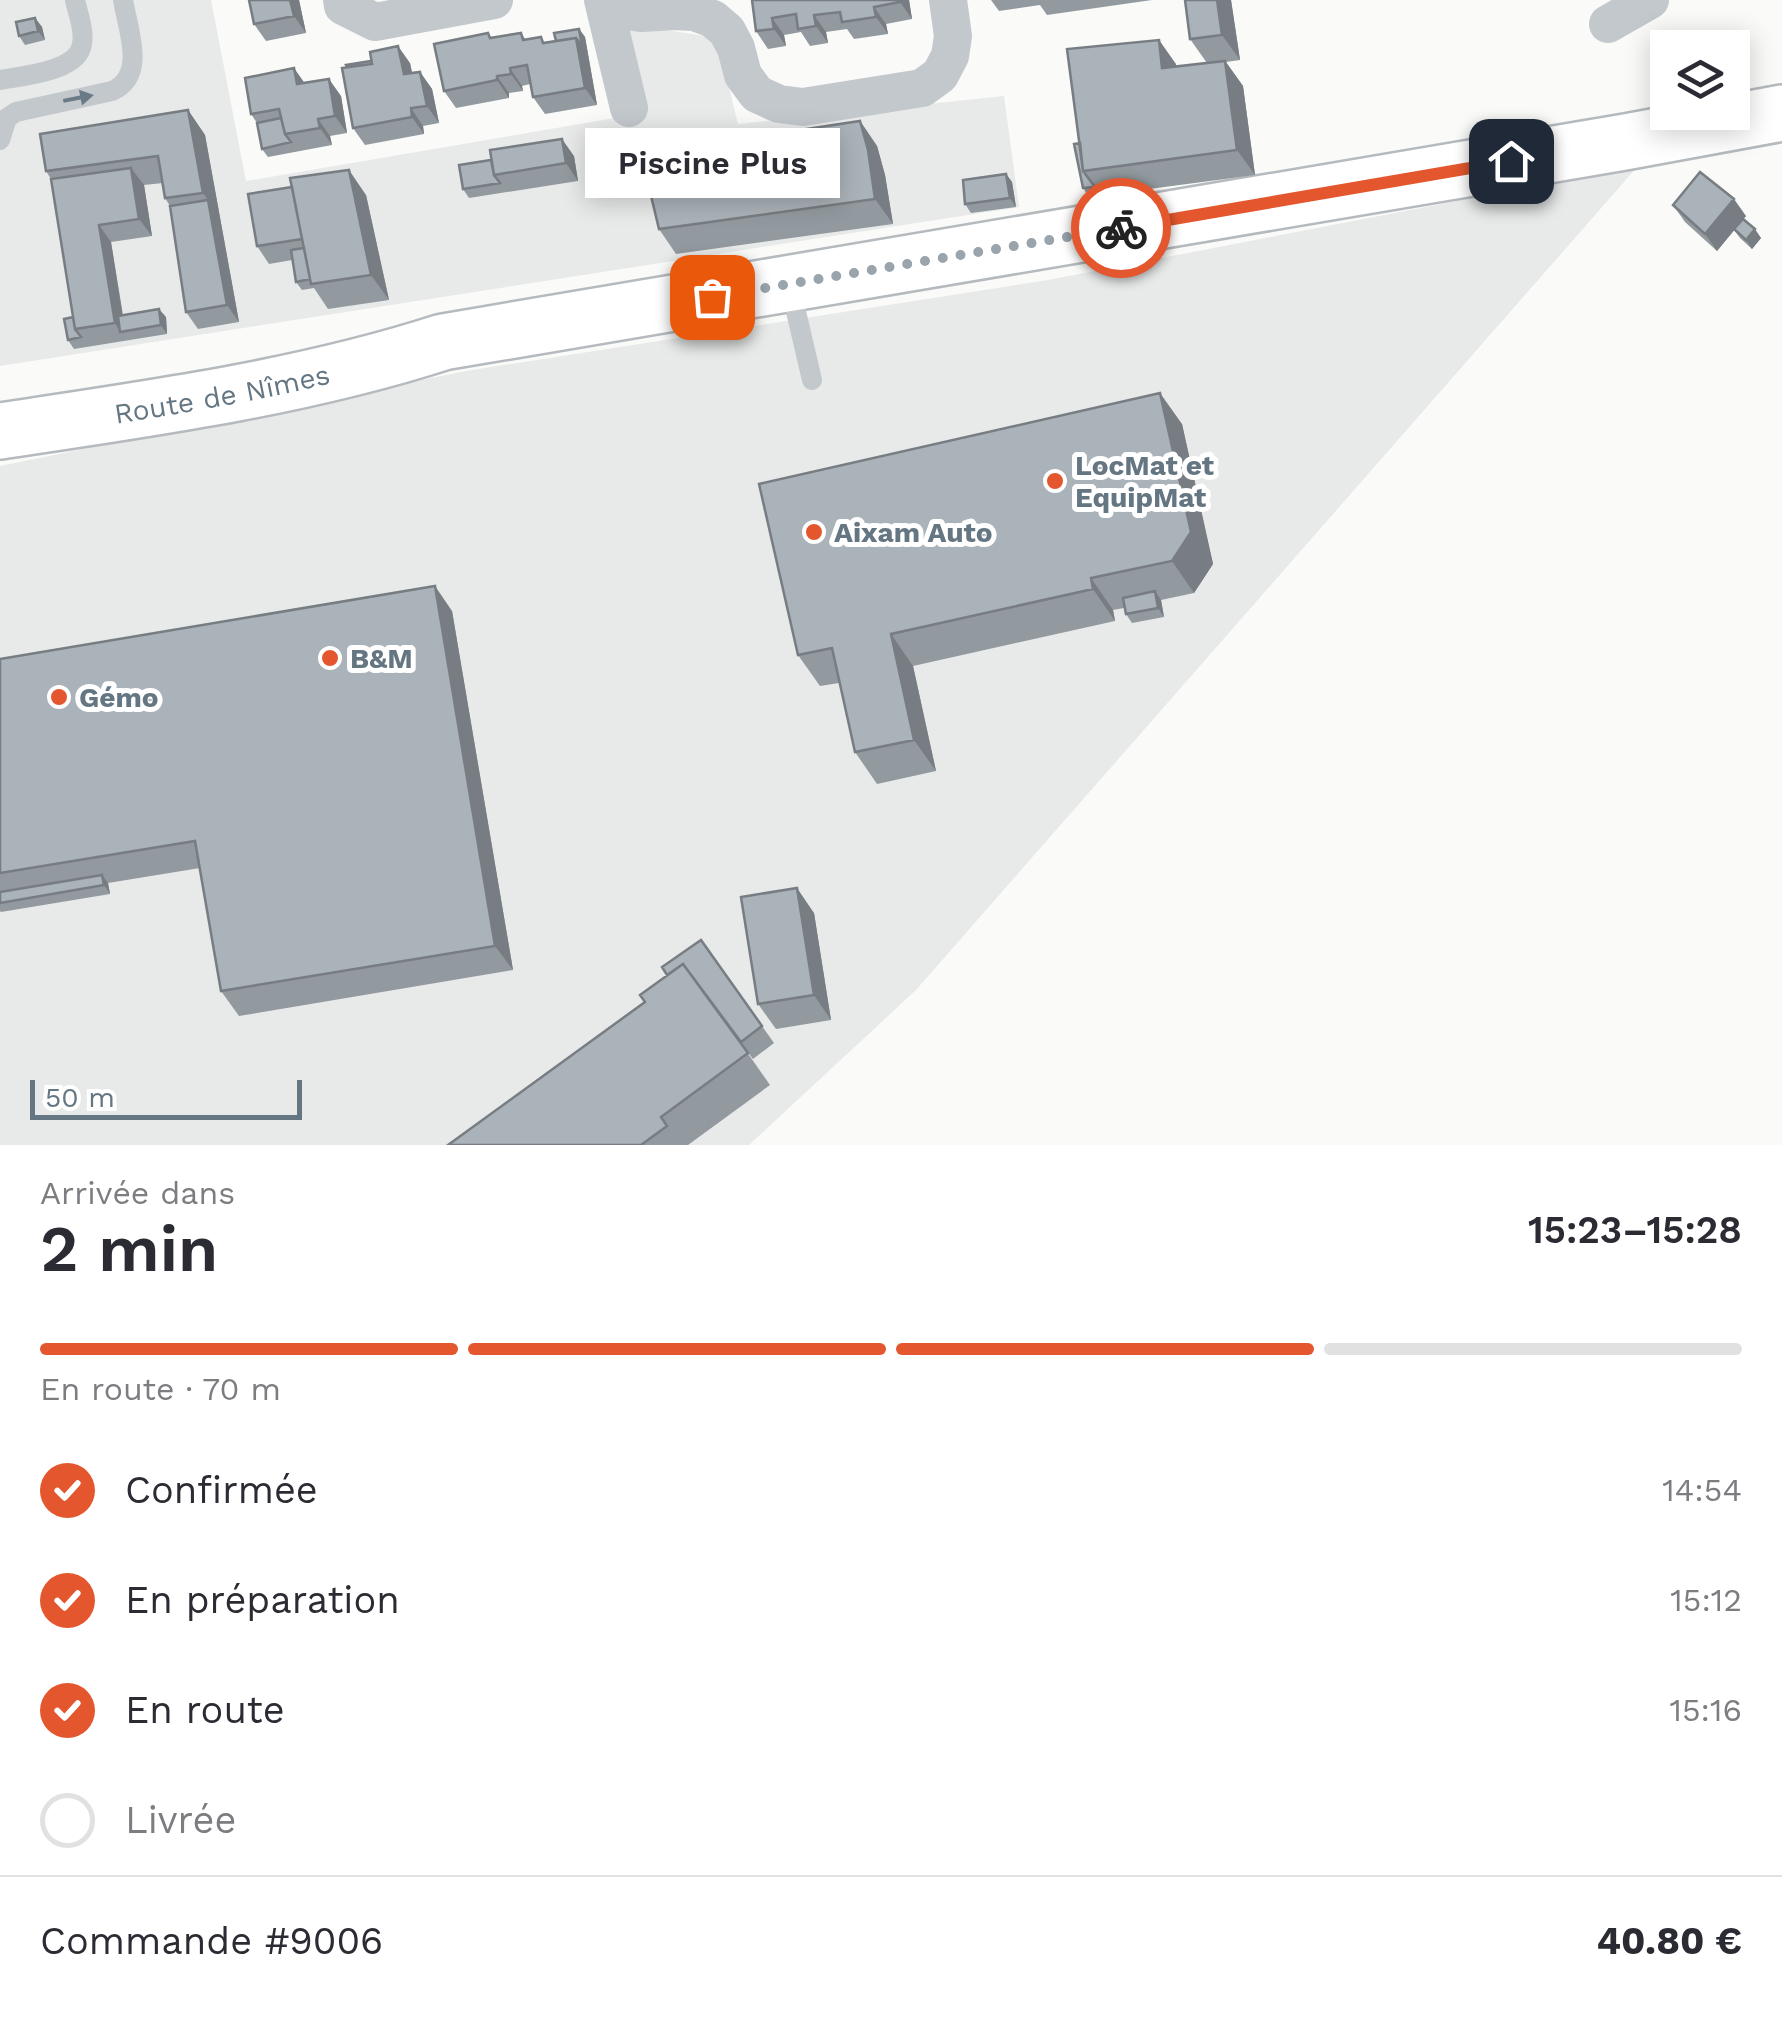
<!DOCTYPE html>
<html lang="fr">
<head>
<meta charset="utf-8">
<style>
	body { margin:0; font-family:"Work Sans",sans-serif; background:#f2f2f3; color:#2b2b33; height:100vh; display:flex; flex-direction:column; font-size:38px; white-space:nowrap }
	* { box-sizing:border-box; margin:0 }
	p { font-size:32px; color:#7c7c81 }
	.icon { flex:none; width:55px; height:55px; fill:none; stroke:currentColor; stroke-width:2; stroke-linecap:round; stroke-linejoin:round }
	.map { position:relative; height:1145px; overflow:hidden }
	.panel { display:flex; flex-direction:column; background:#fff; flex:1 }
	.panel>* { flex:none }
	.fabs { position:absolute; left:1650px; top:30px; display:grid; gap:20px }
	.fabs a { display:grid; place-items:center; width:100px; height:100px; border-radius:0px; background:#fff; box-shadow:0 5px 25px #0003; font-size:50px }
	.scale { position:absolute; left:30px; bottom:25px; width:272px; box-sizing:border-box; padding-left:10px; border:5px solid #657683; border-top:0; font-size:28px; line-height:35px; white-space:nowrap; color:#657683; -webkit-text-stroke:8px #fff; paint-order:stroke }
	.pin { position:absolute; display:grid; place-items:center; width:85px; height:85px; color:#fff; margin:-42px; border-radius:20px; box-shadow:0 5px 15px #0006 }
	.courier { position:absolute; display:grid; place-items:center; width:100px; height:100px; margin:-50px; border:8px solid #e4572e; border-radius:50%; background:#fff; color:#222; box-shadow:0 2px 12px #0007 }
	.bubble { position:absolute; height:70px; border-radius:0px; background:#fff; box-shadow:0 5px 25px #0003; font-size:32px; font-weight:600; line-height:70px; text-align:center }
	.summary em { font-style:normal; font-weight:600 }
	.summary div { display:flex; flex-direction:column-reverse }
	.summary { display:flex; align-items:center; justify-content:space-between; height:170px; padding:0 40px }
	h1 { font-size:65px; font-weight:600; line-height:75px }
	.bar { display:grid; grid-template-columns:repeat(4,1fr); gap:15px 10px; align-content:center; height:120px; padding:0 40px }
	.bar i { height:12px; border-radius:8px; background:#e1e1e2 }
	.bar .selected { background:#e4572e }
	.bar p { grid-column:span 4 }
	.line { display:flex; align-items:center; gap:25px; padding:0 40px; border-top:2px solid #e1e1e2 }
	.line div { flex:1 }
	ol { padding:0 40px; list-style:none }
	li { display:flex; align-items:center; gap:30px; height:110px }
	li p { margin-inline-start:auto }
	li .icon { padding:10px; border-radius:50%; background:#e4572e; color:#fff; stroke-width:4 }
	li:last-child { color:#7c7c81 }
	li i { width:55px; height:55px; border:5px solid #e1e1e2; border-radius:50% }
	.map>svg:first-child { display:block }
</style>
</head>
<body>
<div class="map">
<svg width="1782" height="1145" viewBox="0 0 1782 1145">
	<rect width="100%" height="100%" fill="#fafaf8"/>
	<path fill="#e8e9e9" d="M 0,0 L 211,0 L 246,181 L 644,113 L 623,23 L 717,38 L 738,124 L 1004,96 L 1019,207 L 0,366 Z
		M 1638,166 L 916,990 L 749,1145 L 0,1145 L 0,466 L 466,371 L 1048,280 Z"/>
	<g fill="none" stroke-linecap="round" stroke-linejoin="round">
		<g stroke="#b5babe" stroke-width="60">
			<g id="primary">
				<path id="s1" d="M 0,431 C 147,409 301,388 443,342 L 1625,142 L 1782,113"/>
			</g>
		</g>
		<path stroke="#c3c8cc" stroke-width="20" d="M 0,80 C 21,76 73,72 81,48 C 86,34 78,14 75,0
			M 0,140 L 7,118 L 16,112 L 112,91 C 147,76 128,30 123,0
			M 790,286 L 812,380"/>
		<path stroke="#c3c8cc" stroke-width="38" d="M 342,0 L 343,6 L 375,22 L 494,0
			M 603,0 L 629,108
			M 605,8 L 641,13 L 674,11 L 694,12 L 713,19 L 727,31 L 736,48 L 743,75 L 757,94 L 779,104 L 803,107 L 922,88 L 940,75 L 950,56 L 953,36 L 948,0
			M 1608,24 L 1650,0"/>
		<use href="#primary" stroke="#fff" stroke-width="55"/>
	</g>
	<path fill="#929a9f" d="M 299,0 L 306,33 L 266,41 L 254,24 Z
		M 752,0 L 909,0 L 912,19 L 886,24 L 888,34 L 854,39 L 847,29 L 826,32 L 828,43 L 810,46 L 801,32 L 784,35 L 786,46 L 768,49 L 756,31 Z
		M 991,0 L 1152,0 L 1047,15 L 1040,5 L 999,11 Z
		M 1185,0 L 1231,0 L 1240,60 L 1226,62 L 1243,86 L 1255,175 L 1089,197 L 1083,188 L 1080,143 L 1159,40 L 1176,66 L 1207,63 L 1190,39 Z
		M 35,18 L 42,27 L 45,40 L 25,45 L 19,36 Z
		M 579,29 L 585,37 L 597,105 L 545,114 L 533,97 L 530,84 L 522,86 L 523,91 L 509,93 L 509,98 L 456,108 L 444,91 L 492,38 L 521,33 L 526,40 L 545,43 L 556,41 Z
		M 410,63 L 412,73 L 420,72 L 432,89 L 439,123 L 423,126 L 424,134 L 365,145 L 353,128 Z
		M 304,83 L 341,96 L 347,133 L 330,136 L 332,145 L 268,157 L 262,149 L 257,123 L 251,114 Z
		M 188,110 L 205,135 L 239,322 L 198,329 L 186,312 L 170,206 L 165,198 L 163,183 L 144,185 L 152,236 L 111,242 L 123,315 L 166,317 L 167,334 L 74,349 L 68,340 L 73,317 L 51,179 L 46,171 Z
		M 860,121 L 877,146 L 885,175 L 893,224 L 676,254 L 659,229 Z
		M 574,156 L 578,181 L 469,198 L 463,189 L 459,165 Z
		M 1006,174 L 1012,182 L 1016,207 L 971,213 L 965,204 Z
		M 366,195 L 389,300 L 328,309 L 314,288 L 302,290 L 296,282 L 292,260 L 269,264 L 257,246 Z
		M 1673,205 L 1746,216 L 1743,219 L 1761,238 L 1752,249 L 1740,238 L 1734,230 L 1717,251 L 1685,222 Z
		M 1182,424 L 1213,564 L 1194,593 L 1161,600 L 1164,617 L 1132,623 L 1126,614 L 1124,608 L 1113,610 L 1115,621 L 913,666 L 936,771 L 877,784 L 855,752 L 839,683 L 820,686 L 798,655 Z
		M 452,611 L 513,970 L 239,1016 L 221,991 L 200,868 L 108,883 L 110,894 L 1,912 L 0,911 L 0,659 Z
		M 814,913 L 831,1020 L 776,1029 L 758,1004 Z
		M 701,940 L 774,1043 L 753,1059 L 740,1042 L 770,1085 L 688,1145 L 448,1145 L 644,1002 Z"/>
	<path fill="#777d82" d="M 290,0 L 299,0 L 306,33 L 294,16 Z
		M 900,0 L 909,0 L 912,19 L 900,2 Z
		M 1217,0 L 1231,0 L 1240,60 L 1222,35 Z
		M 874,7 L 886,24 L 888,34 L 876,17 Z
		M 814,15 L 826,32 L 828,43 L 816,26 Z
		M 35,18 L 42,27 L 45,40 L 38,31 Z
		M 772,18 L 784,35 L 786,46 L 774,29 Z
		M 579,29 L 585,37 L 597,105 L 585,88 L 576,38 Z
		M 1159,40 L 1176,64 L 1180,93 L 1162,68 Z
		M 398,46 L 410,63 L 416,92 L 404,74 Z
		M 1225,61 L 1243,86 L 1255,175 L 1237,150 Z
		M 294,68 L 306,85 L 297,84 Z
		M 510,68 L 522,86 L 523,91 L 511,74 Z
		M 420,72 L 432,89 L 439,123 L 427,106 Z
		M 497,76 L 509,93 L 509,98 L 497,80 Z
		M 329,79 L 341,96 L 347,133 L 335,116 Z
		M 411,108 L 423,126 L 424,134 L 412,117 Z
		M 188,110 L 205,135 L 239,322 L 227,305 L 208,200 L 203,193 Z
		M 318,119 L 330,136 L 332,145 L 320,128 Z
		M 860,121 L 877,146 L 885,175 L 893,224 L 875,199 Z
		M 562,139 L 574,156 L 578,181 L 566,163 Z
		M 131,168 L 144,185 L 152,236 L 139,219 Z
		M 349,170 L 366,195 L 389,300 L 371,275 Z
		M 1006,174 L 1012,182 L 1016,207 L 1010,198 Z
		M 1734,199 L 1746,216 L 1717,251 L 1705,234 Z
		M 99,225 L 111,242 L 125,331 L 120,332 L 115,323 Z
		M 1755,229 L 1761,238 L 1752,249 L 1746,240 Z
		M 159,309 L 166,317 L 167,334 L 161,325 Z
		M 1160,393 L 1182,424 L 1213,564 L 1194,593 L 1172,561 Z
		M 1091,578 L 1113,610 L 1115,621 L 1093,589 Z
		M 435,586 L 452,611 L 513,970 L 495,946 Z
		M 1155,591 L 1161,600 L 1164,617 L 1158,608 Z
		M 891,634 L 913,666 L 936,771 L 914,740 Z
		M 102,875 L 108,883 L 110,894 L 104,885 Z
		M 797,888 L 814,913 L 831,1020 L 814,995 Z"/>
	<path fill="#aab3b9" stroke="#777d82" stroke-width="2.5" d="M 249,0 L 290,0 L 294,16 L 254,24 Z
		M 752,0 L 900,0 L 900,2 L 874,7 L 876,17 L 842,22 L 840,12 L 814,15 L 816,26 L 798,29 L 796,14 L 772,18 L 774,29 L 756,31 Z
		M 1185,0 L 1217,0 L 1222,35 L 1190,39 Z
		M 35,18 L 38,31 L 19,36 L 16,22 Z
		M 579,29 L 582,46 L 576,38 L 556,41 L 554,33 Z
		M 488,33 L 490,38 L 521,33 L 523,40 L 541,37 L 543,43 L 576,38 L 585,88 L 533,97 L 527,65 L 510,68 L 511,74 L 497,76 L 497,80 L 444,91 L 434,44 Z
		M 1159,40 L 1162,68 L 1225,61 L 1237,150 L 1083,171 L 1067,49 Z
		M 398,46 L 404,74 L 420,72 L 427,106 L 411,108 L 412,117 L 353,128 L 342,68 L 372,64 L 370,52 Z
		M 371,61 L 372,64 L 347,67 L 346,65 Z
		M 294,68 L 297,84 L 329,79 L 335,116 L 318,119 L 320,128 L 285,134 L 279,109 L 251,114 L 245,78 Z
		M 188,110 L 203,193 L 165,198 L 158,156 L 46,171 L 40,134 Z
		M 281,118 L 285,134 L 291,142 L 262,149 L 257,123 Z
		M 860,121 L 868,150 L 875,199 L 659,229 L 641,154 Z
		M 562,139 L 566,163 L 494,175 L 490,150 Z
		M 1080,143 L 1083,171 L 1095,187 L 1083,188 L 1074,144 Z
		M 491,160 L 494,175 L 500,183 L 463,189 L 459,165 Z
		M 131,168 L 139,219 L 99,225 L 115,323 L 75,329 L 51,179 Z
		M 349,170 L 371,275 L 311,284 L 290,178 Z
		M 1700,172 L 1734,199 L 1705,234 L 1673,205 Z
		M 1006,174 L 1010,198 L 965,204 L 963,180 Z
		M 292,187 L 302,239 L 257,246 L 248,194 Z
		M 208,200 L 227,305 L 186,312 L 170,206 Z
		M 1743,219 L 1755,229 L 1746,240 L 1734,229 Z
		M 304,248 L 310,279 L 296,282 L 291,250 Z
		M 159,309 L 161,325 L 120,332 L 118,316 Z
		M 73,317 L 75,329 L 81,337 L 68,340 L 64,319 Z
		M 1160,393 L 1191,532 L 1172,561 L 1091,578 L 1093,589 L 891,634 L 914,740 L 855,752 L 832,648 L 798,655 L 759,484 Z
		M 435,586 L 495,946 L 221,991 L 195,841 L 0,873 L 0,659 Z
		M 1155,591 L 1158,608 L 1126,614 L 1123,598 Z
		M 102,875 L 104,885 L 0,903 L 0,892 Z
		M 797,888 L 814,995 L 758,1004 L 741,897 Z
		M 701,940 L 762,1026 L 741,1042 L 683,964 L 667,975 L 662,967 Z
		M 683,964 L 748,1053 L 661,1117 L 667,1126 L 641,1145 L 448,1145 L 645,1002 L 640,995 Z"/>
	<defs><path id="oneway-solid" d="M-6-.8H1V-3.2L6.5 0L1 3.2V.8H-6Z" transform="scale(2.5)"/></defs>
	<use fill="#6a7a87" href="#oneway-solid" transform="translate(78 98) rotate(-11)"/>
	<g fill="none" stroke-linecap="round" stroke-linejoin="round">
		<path stroke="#99a4ac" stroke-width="10" stroke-dasharray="0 18" d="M 712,297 L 1121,228"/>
		<path stroke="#e4572e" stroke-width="12" d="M 1121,228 L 1511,161"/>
	</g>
	<g fill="#e4572e" stroke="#fff" stroke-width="4">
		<circle cx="1055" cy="481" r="10"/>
		<circle cx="814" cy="532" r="10"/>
		<circle cx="330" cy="658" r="10"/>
		<circle cx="59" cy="697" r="10"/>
	</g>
	<g text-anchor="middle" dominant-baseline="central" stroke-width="10" stroke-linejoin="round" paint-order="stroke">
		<g font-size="28" fill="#657683" stroke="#fff">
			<text stroke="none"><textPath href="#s1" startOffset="225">Route de Nîmes</textPath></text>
		</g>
		<g font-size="28" font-weight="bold" fill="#657683" stroke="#fff" text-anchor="start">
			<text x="1075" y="465">LocMat et<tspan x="1075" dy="32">EquipMat</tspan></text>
			<text x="834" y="532">Aixam Auto</text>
			<text x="350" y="658">B&amp;M</text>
			<text x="79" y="697">Gémo</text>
		</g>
	</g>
</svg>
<div class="fabs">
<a><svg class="icon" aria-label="layers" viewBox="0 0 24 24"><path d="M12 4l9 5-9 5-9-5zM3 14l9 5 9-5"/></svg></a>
</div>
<div class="scale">50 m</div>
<div class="pin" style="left:712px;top:297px;background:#ea580c"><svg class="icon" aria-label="bag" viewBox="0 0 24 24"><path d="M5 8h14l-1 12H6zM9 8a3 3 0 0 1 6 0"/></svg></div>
<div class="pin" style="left:1511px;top:161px;background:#1f2937"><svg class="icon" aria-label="home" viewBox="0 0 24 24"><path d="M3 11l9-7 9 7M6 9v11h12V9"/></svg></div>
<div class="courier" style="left:1121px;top:228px"><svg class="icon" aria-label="bike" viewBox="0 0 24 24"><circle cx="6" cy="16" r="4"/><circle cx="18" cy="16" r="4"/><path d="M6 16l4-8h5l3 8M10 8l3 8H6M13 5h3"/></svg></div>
<div class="bubble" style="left:585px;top:128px;width:255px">Piscine Plus</div>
</div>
<section class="panel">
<div class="summary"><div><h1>2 min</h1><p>Arrivée dans</p></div><em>15:23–15:28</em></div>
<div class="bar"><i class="selected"></i><i class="selected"></i><i class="selected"></i><i></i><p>En route · 70 m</p></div>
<ol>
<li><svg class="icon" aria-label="check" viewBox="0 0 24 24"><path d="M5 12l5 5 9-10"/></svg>Confirmée<p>14:54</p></li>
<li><svg class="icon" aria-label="check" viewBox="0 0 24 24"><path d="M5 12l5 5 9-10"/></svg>En préparation<p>15:12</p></li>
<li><svg class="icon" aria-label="check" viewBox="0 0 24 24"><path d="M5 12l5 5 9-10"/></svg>En route<p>15:16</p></li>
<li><i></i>Livrée</li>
</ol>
<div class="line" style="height:130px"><div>Commande #9006</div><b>40.80 €</b></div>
</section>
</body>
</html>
